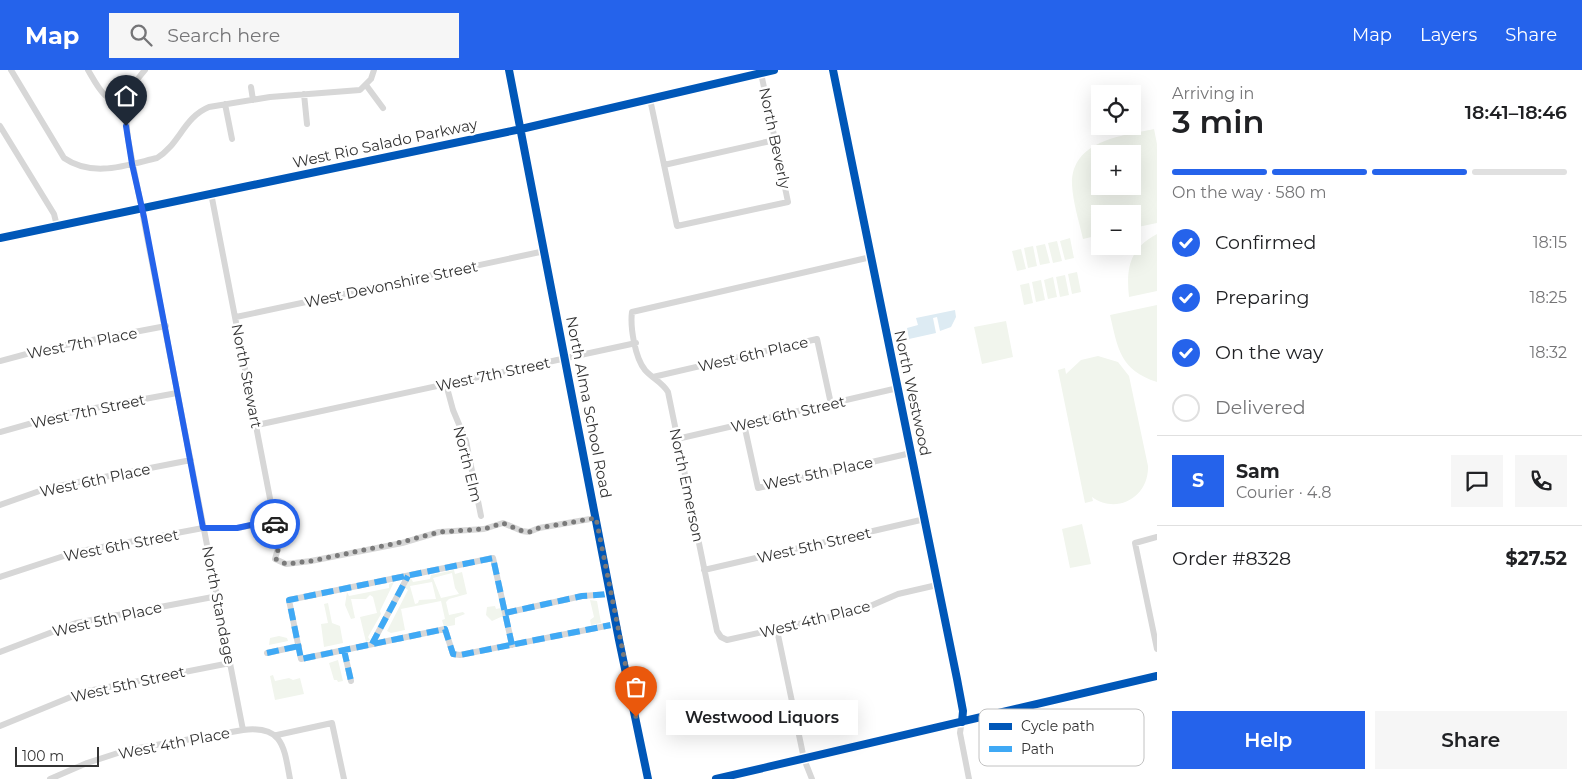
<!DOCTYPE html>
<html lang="en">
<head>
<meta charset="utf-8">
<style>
	body { margin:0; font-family:Montserrat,sans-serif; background:#f6f6f6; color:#202124; height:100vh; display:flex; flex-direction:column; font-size:19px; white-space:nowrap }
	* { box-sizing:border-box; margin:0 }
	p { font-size:16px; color:#757577 }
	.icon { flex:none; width:28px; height:28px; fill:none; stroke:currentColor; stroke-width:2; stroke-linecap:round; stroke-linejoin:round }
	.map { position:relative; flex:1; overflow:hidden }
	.details { display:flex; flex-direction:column; background:#fff; width:425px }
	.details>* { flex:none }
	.tools { position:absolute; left:1091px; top:15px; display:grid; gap:10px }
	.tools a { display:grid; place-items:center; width:50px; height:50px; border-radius:0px; background:#fff; box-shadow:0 5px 20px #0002; font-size:25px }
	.scale { position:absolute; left:15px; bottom:12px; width:84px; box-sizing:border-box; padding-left:5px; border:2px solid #333; border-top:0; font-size:14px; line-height:18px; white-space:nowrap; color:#333; -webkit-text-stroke:4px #fff; paint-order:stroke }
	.pin { position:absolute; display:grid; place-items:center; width:42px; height:42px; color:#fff; margin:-51px -21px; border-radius:50% 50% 50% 0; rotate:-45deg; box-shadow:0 0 5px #0007 }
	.pin .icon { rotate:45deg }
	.courier { position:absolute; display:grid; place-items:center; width:50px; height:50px; margin:-25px; border:4px solid #2563eb; border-radius:50%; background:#fff; color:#222; box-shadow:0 1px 6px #0007 }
	.bubble { position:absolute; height:35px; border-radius:0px; background:#fff; box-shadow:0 5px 20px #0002; font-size:16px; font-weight:600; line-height:35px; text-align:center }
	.summary em { font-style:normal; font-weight:600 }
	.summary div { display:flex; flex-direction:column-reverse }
	.summary { display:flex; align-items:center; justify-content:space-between; height:85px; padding:0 15px }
	h1 { font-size:32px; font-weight:600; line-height:38px }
	.bar { display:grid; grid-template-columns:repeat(4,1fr); gap:8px 5px; align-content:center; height:60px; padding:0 15px }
	.bar i { height:6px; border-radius:4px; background:#e0e0e0 }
	.bar .active { background:#2563eb }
	.bar p { grid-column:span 4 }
	.line { display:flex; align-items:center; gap:12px; padding:0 15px; border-top:1px solid #e0e0e0 }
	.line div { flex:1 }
	.round { display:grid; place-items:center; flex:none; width:52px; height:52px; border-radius:0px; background:#f6f6f6 }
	ol { padding:0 15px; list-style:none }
	li { display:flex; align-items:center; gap:15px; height:55px }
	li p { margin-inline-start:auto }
	li .icon { padding:5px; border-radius:50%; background:#2563eb; color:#fff; stroke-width:4 }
	li:last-child { color:#757577 }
	li i { width:28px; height:28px; border:2px solid #e0e0e0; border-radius:50% }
	.action { display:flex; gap:10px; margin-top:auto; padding:10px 15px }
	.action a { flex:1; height:58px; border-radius:0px; background:#2563eb; color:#fff; font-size:20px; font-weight:600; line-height:58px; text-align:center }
	.action a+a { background:#f6f6f6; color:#202124 }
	header { display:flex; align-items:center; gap:30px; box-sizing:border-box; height:70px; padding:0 25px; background:#2563eb; color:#fff }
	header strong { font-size:24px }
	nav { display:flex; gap:28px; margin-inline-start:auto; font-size:18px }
	.search { width:350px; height:45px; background:#f6f6f6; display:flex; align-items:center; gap:12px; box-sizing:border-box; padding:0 18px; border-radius:0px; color:#757577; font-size:19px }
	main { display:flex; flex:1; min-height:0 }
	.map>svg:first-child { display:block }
</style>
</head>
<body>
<header>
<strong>Map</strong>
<div class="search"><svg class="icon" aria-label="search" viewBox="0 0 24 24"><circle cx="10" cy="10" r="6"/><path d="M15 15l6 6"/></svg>Search here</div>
<nav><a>Map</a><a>Layers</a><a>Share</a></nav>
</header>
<main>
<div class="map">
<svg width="1157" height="709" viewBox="0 0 1157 709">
	<rect width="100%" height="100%" fill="#fff"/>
	<path fill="#f1f5ed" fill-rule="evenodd" d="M 1154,59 L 1157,74 L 1157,153 L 1133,158 L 1132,144 L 1100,144 L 1100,165 L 1083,169 C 1079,151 1073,133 1072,115 C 1071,70 1122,66 1154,59 ZM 1100,84 L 1132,84 L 1132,116 L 1100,116 Z
		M 1157,164 L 1157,221 L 1129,227 C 1126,198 1129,179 1157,164 Z
		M 1070,168 L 1074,188 L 1065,190 L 1060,171 Z
		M 1057,171 L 1062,191 L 1053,193 L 1048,173 Z
		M 1045,174 L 1050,193 L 1040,195 L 1036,176 Z
		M 1033,176 L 1037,196 L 1028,198 L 1024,178 Z
		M 1021,179 L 1026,199 L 1017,201 L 1012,181 Z
		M 1077,202 L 1081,222 L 1072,224 L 1068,204 Z
		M 1065,205 L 1069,225 L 1060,227 L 1056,207 Z
		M 1053,207 L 1057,227 L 1048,229 L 1044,210 Z
		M 1041,210 L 1045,230 L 1036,232 L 1032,212 Z
		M 1029,213 L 1033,233 L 1024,235 L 1020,215 Z
		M 1157,235 L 1157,312 C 1120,300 1118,279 1110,245 Z
		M 1006,251 L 1013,287 L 982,294 L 974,257 Z
		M 1098,286 L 1118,292 L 1129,306 L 1148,396 C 1149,427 1117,445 1092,427 L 1093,431 L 1085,433 L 1058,300 L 1065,298 L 1066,304 L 1081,290 Z
		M 1082,454 L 1091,494 L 1070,498 L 1062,459 Z
		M 454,500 L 455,504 L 462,502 L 467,524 L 449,529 L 446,532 L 449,545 L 463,542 L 465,544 L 455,548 L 455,555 L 444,557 L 442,550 L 445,549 L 441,531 L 401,539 L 405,560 L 391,563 L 387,561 L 408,520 L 405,518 L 410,509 L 411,508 L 413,512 L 430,509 L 431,505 ZM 452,503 L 455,518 L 459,524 L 441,528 L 433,508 ZM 432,512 L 436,529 L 419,530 L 418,533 L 415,534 L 410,516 Z
		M 394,512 L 380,541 L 381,544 L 368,567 L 370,570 L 366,572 L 360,547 L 377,543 L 373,527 L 370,525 L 366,529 L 351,529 L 355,548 L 351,549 L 345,535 L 347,522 L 349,526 L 389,518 L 389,514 Z
		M 590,530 L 597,531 L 601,553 L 591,555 L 590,550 L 594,547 Z
		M 328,533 L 332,553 L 340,556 L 343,573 L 324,577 L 321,554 L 328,553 L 324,534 Z
		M 495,536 L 496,539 L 501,538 L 503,546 L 492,551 L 486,545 L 487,537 Z
		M 279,566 L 287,568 L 288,571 L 269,575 L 270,568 Z
		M 338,590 L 343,611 L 338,612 L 337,610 L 334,610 L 329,593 Z
		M 273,605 L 275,611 L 289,608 L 293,610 L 300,608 L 304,624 L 275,630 L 270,606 Z"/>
	<path fill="#ddebf3" d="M 955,240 L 956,247 L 951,257 L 940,261 L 937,247 L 933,248 L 936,263 L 909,269 L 907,258 L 918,255 L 916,248 Z"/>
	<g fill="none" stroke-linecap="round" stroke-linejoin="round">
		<path stroke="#d7d7d7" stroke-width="6" d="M 11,0 L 64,88 C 93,108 127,95 157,88 C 179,75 184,47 209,37 L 270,27 L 360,20 L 371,9 L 374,0
			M 88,0 C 98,17 105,34 127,32
			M 145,0 C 126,20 125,43 128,69 L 243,660 C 283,655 284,677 290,709
			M 833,0 L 957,609 L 963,642 L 960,663 L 969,709
			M 366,15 L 383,38
			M 251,17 L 253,30
			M 304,24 L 307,54
			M 650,29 L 677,156 L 788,132 L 761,3
			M 225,34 L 232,69
			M 0,56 L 54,144 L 57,156
			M 664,95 L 775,70
			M 211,123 L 279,475 L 275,489 L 286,494 L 311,491 L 402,473 L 439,462 L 484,459 L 503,453 L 522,461 L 529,462 L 539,458 L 596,448
			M 871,187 L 632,242 C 630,257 635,288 645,300 C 653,309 662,312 668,322 L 717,561 L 721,567 L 727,570 L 861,540 L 898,524 L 937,515
			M 236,247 L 545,181
			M 0,291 L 45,279 L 166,256
			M 653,307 L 817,269 L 831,334
			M 446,314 L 453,340 L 466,371 L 481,446
			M 744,354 L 758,418 L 911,383
			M 257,355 L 636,273
			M 0,362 L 68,343 L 177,323
			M 677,369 L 898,318
			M 0,435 L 48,418 L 191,390
			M 1157,467 L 1135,473 L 1157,579
			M 704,500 L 925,449
			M 0,507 L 76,482 L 203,458 L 237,458 L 274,451
			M 505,543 L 582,526 L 610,524
			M 777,560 L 804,689 L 812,709
			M 372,574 L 408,506
			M 512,575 L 493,488 L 289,530 L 301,589 L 445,559 L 453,584 L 460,585 L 616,554
			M 344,580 L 351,611
			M 0,582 L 76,553 L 218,526
			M 267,583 L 299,576
			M 0,656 L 83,622 L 230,593
			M 277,665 L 332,653 L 344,709
			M 50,709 L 87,693 L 127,680 L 243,660"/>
		<path stroke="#d0d0d0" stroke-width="9" d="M 509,0 L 619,570 L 648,709
			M 0,168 L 521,59 L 774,0
			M 716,709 L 1157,606"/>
		<path stroke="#3fa9f5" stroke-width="6" stroke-dasharray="12 6" stroke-linecap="butt" d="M 505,543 L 582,526 L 610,524
			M 372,574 L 408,506
			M 512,575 L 493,488 L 289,530 L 301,589 L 445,559 L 453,584 L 460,585 L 616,554
			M 344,580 L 351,611
			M 267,583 L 299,576"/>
		<g stroke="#fff" stroke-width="11">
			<path id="cycleway" d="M 509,0 L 619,570 L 648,709
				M 833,0 L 957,609 L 963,641 L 962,652
				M 0,168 L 521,59 L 774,0
				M 716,709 L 1157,606"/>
		</g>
		<use href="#cycleway" stroke="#0057b8" stroke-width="8"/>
	</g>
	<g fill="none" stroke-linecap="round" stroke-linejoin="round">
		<path stroke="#7a7a7a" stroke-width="5" stroke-dasharray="0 9" d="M 275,454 L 279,475 L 276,489 L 286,494 L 311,491 L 402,472 L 439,462 L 484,459 L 503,453 L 522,461 L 529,462 L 539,458 L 596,448 L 636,647"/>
		<path stroke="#2563eb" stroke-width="6" d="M 126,56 L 132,94 L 144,147 L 203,458 L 237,458 L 274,450 L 275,454"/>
	</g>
	<g text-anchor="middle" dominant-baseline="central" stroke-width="5" stroke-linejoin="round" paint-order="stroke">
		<g font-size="15" fill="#333" stroke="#fff">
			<text transform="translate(775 68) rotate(78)">North Beverly</text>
			<text transform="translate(385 73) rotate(-12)">West Rio Salado Parkway</text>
			<text transform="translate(391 214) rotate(-12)">West Devonshire Street</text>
			<text transform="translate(82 273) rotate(-11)">West 7th Place</text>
			<text transform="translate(753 284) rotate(-13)">West 6th Place</text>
			<text transform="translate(493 304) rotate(-12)">West 7th Street</text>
			<text transform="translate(247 306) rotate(79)">North Stewart</text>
			<text transform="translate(913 323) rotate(78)">North Westwood</text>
			<text transform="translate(589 337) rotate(79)">North Alma School Road</text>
			<text transform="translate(88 341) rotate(-12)">West 7th Street</text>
			<text transform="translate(788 344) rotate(-13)">West 6th Street</text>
			<text transform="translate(468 394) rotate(76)">North Elm</text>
			<text transform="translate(818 403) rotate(-12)">West 5th Place</text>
			<text transform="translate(95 410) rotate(-12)">West 6th Place</text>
			<text transform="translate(687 415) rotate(78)">North Emerson</text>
			<text transform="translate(121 475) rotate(-11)">West 6th Street</text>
			<text transform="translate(814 475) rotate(-13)">West 5th Street</text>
			<text transform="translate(219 535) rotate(79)">North Standage</text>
			<text transform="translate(107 549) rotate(-13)">West 5th Place</text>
			<text transform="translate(815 549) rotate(-14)">West 4th Place</text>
			<text transform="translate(128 614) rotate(-13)">West 5th Street</text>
			<text transform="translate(174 673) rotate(-11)">West 4th Place</text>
		</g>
	</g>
	<rect x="979" y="639" width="165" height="57" rx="8" fill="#fff" stroke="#c2c2c2" stroke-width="1"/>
	<rect x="989" y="653" width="23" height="7" fill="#0057b8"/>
	<rect x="989" y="676" width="23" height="6" fill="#3fa9f5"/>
	<g font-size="14" fill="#333">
		<text x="1021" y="661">Cycle path</text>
		<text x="1021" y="684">Path</text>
	</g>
</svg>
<div class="tools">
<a><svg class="icon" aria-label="locate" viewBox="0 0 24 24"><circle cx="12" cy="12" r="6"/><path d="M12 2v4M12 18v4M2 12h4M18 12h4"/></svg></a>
<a>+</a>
<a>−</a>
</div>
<div class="scale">100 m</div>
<div class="pin" style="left:636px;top:647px;background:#ea580c"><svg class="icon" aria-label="bag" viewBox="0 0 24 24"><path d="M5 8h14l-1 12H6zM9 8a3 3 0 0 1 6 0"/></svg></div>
<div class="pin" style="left:126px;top:56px;background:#1f2937"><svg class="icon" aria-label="home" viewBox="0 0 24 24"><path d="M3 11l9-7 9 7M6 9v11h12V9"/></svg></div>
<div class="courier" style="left:275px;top:454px"><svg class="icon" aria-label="car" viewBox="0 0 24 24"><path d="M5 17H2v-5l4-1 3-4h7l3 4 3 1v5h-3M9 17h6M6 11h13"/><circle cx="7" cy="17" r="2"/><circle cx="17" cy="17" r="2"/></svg></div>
<div class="bubble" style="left:666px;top:630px;width:192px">Westwood Liquors</div>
</div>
<section class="details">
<div class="summary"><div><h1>3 min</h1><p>Arriving in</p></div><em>18:41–18:46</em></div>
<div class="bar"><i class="active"></i><i class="active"></i><i class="active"></i><i></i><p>On the way · 580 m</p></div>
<ol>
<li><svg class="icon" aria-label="check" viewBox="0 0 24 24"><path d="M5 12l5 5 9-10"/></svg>Confirmed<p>18:15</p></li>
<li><svg class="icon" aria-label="check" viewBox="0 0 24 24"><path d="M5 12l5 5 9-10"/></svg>Preparing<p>18:25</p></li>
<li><svg class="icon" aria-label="check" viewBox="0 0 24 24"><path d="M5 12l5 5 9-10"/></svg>On the way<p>18:32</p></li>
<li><i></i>Delivered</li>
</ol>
<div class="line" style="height:90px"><b class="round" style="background:#2563eb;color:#fff">S</b><div><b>Sam</b><p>Courier · 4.8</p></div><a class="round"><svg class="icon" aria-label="chat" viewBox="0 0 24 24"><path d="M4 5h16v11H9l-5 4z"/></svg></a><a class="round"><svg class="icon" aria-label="phone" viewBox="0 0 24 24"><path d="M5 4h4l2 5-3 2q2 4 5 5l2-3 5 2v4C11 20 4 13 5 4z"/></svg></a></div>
<div class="line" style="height:65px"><div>Order #8328</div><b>$27.52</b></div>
<div class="action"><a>Help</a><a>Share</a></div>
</section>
</main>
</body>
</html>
